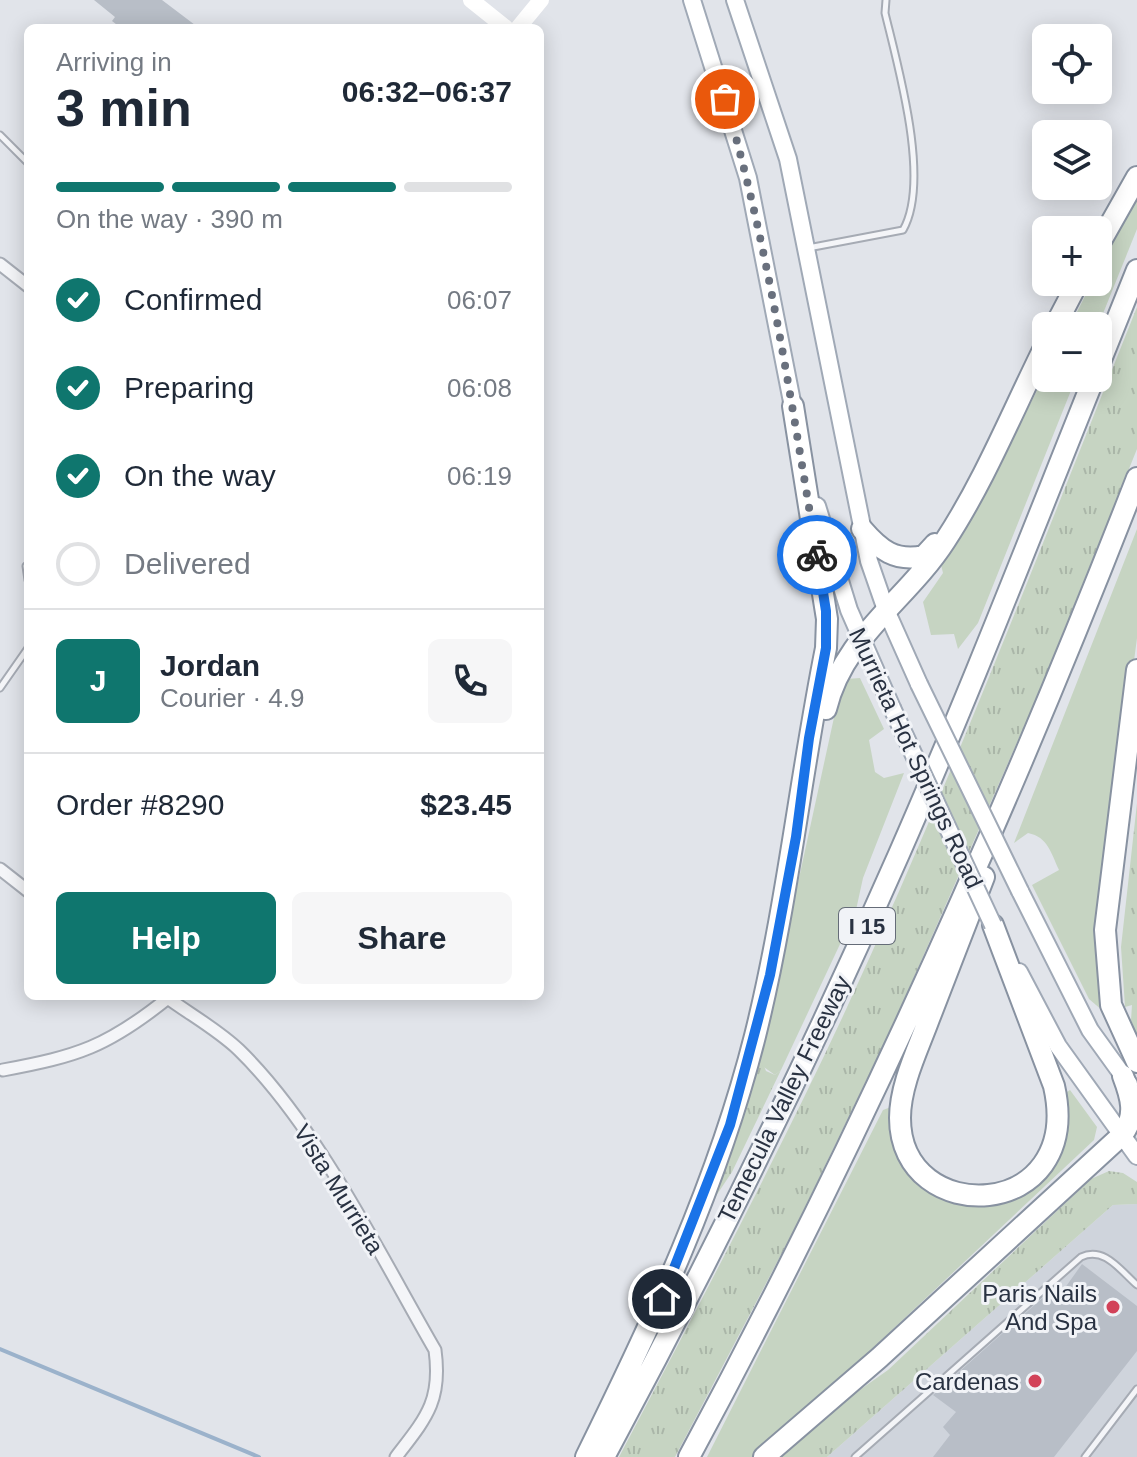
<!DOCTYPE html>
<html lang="en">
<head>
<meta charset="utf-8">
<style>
	body { margin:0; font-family:Arial,sans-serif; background:#f6f6f7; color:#1f2937; height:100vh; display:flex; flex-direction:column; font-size:30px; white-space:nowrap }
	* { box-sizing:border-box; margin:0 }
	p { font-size:26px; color:#747a83 }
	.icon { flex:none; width:44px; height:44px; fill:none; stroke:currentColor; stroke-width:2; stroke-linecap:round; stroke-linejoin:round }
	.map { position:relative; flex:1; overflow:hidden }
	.sheet { position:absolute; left:24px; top:24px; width:520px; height:976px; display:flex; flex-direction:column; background:#fff; border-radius:12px; box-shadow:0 4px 20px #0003 }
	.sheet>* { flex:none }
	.tools { position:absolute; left:1032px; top:24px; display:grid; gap:16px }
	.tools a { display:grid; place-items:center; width:80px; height:80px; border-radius:12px; background:#fff; box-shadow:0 4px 20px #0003; font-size:40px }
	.pin { position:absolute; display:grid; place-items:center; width:68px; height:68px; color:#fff; margin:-34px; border:4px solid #fff; border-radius:50%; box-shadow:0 2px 8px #0007 }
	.courier { position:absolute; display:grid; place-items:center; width:80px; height:80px; margin:-40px; border:6px solid #1a73e8; border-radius:50%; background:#fff; color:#222; box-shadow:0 2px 10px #0007 }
	.summary em { font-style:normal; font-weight:700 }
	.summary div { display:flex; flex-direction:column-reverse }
	.summary { display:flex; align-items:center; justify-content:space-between; height:136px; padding:0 32px }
	h1 { font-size:52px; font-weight:700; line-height:60px }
	.bar { display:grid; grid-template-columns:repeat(4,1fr); gap:12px 8px; align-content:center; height:96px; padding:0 32px }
	.bar i { height:10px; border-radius:6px; background:#e0e1e3 }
	.bar .current { background:#0f766e }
	.bar p { grid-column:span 4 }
	.line { display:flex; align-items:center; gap:20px; padding:0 32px; border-top:2px solid #e0e1e3 }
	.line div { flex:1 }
	.round { display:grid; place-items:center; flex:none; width:84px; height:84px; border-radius:12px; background:#f6f6f7 }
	ol { padding:0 32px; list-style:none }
	li { display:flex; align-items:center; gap:24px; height:88px }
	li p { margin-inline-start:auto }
	li .icon { padding:8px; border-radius:50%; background:#0f766e; color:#fff; stroke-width:4 }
	li:last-child { color:#747a83 }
	li i { width:44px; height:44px; border:4px solid #e0e1e3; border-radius:50% }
	.cta { display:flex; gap:16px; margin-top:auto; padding:16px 32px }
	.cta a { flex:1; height:92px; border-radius:12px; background:#0f766e; color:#fff; font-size:32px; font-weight:700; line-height:92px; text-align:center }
	.cta a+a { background:#f6f6f7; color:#1f2937 }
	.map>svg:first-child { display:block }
</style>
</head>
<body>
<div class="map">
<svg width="1137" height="1457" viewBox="0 0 1137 1457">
	<defs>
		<pattern id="grass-tufts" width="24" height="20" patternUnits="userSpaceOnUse" patternTransform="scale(2)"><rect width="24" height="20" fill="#c6d4c2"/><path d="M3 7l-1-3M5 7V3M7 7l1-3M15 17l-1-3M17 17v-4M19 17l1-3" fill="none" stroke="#aab6a8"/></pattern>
	</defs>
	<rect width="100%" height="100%" fill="#e1e4ea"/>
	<path fill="#cfd4dc" d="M 1137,1204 L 1137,1457 L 827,1457 L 1113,1205 Z"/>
	<path fill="url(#grass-tufts)" d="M 1137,307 L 1137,449 L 1037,697 L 893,1025 L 795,1228 L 675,1457 L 619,1457 C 696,1311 773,1165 843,1016 C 950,785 1042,544 1137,307 Z
		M 1137,803 L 1137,1035 L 1131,1020 L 1132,1005 L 1125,1007 L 1121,947 Z
		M 758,1050 L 766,1071 L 775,1075 L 781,1070 L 732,1172 L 714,1199 Z
		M 1109,1171 L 1123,1173 L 1137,1182 L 1137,1204 L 1113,1205 L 827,1457 L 778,1457 L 837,1406 L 888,1370 L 1091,1179 Z"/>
	<path fill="#c6d4c2" d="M 1137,194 L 1137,229 L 1098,326 L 1070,326 L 1092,282 L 1098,282 L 1098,270 Z
		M 1046,373 L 1046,378 L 1076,378 L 978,623 L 958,649 L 954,634 L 931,635 L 923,602 L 943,573 L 941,565 L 965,531 Z
		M 1137,529 L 1137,638 L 1121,760 L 1103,1011 L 1089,999 L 1032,885 L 1059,870 C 1051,853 1048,837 1028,833 L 1014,843 Z
		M 860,678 L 884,729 L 869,740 L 875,772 L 884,778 L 904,773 L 863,878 L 856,910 L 781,1070 L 775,1075 L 761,1065 L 758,1050 L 774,993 L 840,690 L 847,679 Z
		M 1070,1090 L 1097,1127 L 1094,1140 L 757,1457 L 707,1457 L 883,1110 L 891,1107 L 947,1197 L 1047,1172 C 1065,1149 1073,1122 1064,1094 Z"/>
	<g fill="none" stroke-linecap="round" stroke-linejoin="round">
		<path stroke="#9bb2cb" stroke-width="4" d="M 0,1349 L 259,1457"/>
	</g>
	<path fill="#b8bec7" d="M 94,0 L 162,0 L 199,28 L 121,28 L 112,21 L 115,17 Z
		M 1082,1264 L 1137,1306 L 1137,1351 L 1054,1457 L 933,1457 L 950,1435 L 943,1427 L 956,1412 L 933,1395 L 1048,1293 L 1057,1299 Z"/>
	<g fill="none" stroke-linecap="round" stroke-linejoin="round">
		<g stroke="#a6abb4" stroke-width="9">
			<path id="lane" d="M 0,135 L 28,163
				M 808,248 L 903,230 C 931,181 898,67 885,13 L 886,0
				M 26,566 L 28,580
				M 0,688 L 28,648
				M 855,1457 L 1081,1257 C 1104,1246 1120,1270 1137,1285
				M 1085,1457 L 1137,1389"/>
		</g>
		<g stroke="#a6abb4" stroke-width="15">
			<path id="street" d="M 0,264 L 28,286
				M 0,869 L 28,891
				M 165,996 C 189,1014 217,1029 239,1050 C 317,1126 380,1255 435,1350 C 442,1401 426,1418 396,1457
				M 3,1070 C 78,1056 107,1047 168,998"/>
		</g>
		<g stroke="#a0a9b6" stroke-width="20">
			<path id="primary" d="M 692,0 L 748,178 L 795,417
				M 735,0 L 788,159 L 869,561 L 886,610 L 919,684
				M 817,506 L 849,610 L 892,708
				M 1020,891 L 1090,1030 L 1129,1084
				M 1019,972 L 1058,1046 L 1137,1156"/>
		</g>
		<g stroke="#8892a1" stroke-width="24">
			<path id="highway" d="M 1098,246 L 1137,177
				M 1055,326 L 1078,282
				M 1098,367 L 1137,270
				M 862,529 C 880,550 895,562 924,556 L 935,544
				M 1137,670 L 1105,930 L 1111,1005 L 1137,1062
				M 826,709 C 843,637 907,600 945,541 C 985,480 1013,410 1046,344
				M 984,877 C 966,924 947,972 929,1019 C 918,1049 900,1085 900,1118 C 900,1229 1085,1223 1054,1086 L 993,925
				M 586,1457 C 653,1321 718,1183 755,1036 C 787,908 800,777 826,648 L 827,619 L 793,406
				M 604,1457 C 710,1260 809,1059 899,854 C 968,697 1030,537 1094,378
				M 689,1457 C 860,1141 1007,812 1137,478
				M 764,1457 L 879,1358 L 1122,1135 C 1137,1116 1131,1097 1123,1076"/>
		</g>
		<use href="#lane" stroke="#f4f5f8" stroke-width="5"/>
		<use href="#street" stroke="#f4f5f8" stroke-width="11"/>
		<path stroke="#fff" stroke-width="16" d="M 471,0 L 506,28
			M 518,28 L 541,0"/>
		<use href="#primary" stroke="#fff" stroke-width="16"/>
		<use href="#highway" stroke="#fff" stroke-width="20"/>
		<g stroke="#a0a9b6" stroke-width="20" stroke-linecap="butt">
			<path id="primary-bridge" d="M 919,684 L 1020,891
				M 892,708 L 993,925"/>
		</g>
		<use href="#primary-bridge" stroke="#fff" stroke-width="16"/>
	</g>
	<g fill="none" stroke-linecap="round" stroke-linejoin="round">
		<path stroke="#69707d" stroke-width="8" stroke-dasharray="0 14.4" d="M 725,99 C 769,248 791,402 817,555"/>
		<path stroke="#1a73e8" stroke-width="10" d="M 662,1299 L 730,1125 L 770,975 L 796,837 L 809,738 L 826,648 L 826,611 L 817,555"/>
	</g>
	<g fill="#d24259" stroke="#f1f3f7" stroke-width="3">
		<circle cx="1113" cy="1307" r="8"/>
		<circle cx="1035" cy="1381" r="8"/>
	</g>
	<g text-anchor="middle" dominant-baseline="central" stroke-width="6" stroke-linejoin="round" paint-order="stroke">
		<rect fill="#f1f3f7" stroke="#656c78" stroke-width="2" x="839" y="908" width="56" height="36" rx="6"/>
		<g font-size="22" font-weight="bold" fill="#293242">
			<text x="867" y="926">I 15</text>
		</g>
		<g font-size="24" fill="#293242" stroke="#f1f3f7">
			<text transform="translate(916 758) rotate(65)">Murrieta Hot Springs Road</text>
			<text transform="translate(784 1099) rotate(-64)">Temecula Valley Freeway</text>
			<text transform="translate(339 1189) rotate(58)">Vista Murrieta</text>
		</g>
		<g font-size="24" fill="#293242" stroke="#f1f3f7" text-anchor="end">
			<text x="1097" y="1293">Paris Nails<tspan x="1097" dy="28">And Spa</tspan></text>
			<text x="1019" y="1381">Cardenas</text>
		</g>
	</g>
</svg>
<div class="tools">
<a><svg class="icon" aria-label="locate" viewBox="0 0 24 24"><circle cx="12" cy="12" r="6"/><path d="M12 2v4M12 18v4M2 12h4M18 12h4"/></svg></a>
<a><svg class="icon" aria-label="layers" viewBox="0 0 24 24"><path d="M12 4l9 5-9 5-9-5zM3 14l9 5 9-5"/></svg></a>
<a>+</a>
<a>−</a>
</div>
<div class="pin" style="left:725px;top:99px;background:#ea580c"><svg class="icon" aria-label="bag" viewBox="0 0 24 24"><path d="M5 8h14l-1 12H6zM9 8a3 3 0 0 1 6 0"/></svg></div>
<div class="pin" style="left:662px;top:1299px;background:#1f2937"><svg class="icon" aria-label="home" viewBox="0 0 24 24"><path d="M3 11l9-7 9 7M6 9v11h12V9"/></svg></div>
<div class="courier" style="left:817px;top:555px"><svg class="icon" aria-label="bike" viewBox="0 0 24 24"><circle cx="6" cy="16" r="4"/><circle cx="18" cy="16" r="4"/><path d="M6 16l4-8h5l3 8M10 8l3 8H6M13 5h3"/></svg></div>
<section class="sheet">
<div class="summary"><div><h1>3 min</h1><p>Arriving in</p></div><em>06:32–06:37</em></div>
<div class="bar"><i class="current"></i><i class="current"></i><i class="current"></i><i></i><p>On the way · 390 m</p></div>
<ol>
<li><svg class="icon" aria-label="check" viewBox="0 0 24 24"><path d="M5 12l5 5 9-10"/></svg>Confirmed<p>06:07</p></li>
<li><svg class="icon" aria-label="check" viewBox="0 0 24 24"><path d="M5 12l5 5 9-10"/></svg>Preparing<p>06:08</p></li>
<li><svg class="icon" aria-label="check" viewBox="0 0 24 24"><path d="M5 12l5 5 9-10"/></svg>On the way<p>06:19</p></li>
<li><i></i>Delivered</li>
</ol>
<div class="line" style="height:144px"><b class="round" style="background:#0f766e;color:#fff">J</b><div><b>Jordan</b><p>Courier · 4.9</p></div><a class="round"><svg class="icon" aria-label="phone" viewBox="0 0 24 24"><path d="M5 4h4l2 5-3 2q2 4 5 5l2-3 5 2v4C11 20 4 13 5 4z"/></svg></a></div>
<div class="line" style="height:104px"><div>Order #8290</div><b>$23.45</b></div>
<div class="cta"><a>Help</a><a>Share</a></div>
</section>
</div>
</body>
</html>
